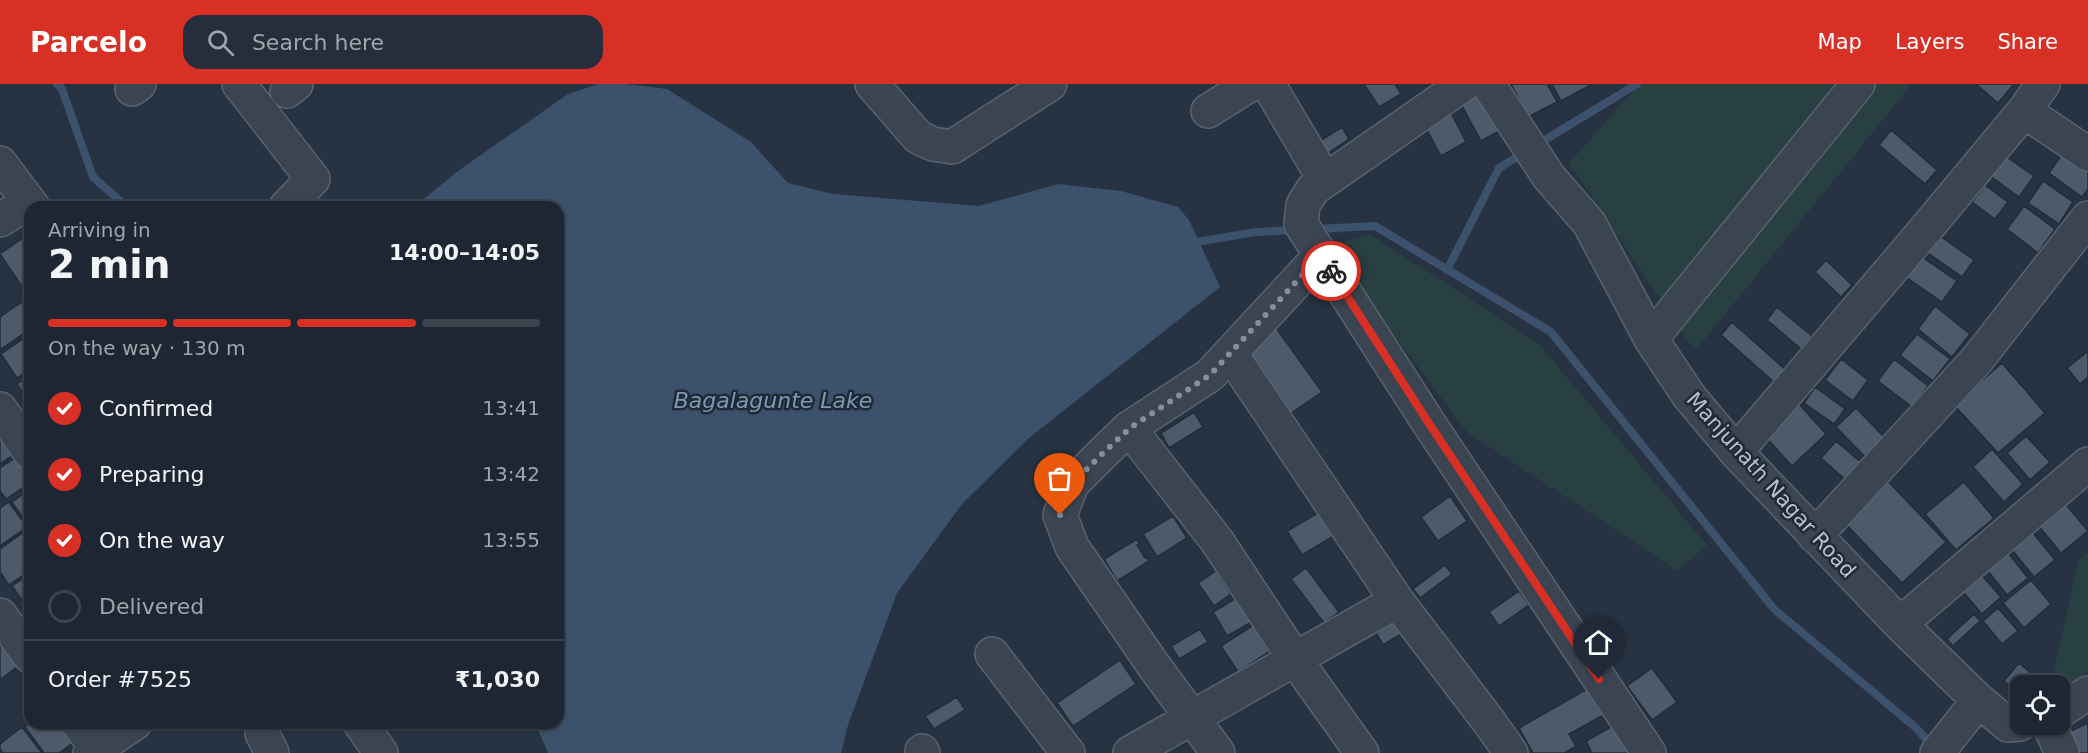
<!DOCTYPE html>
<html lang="en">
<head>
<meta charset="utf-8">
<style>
	body { margin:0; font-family:"DejaVu Sans",sans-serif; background:#252e3a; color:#f1f3f6; height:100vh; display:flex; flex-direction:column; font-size:22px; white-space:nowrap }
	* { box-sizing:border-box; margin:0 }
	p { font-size:20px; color:#a0a5ac }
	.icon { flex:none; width:33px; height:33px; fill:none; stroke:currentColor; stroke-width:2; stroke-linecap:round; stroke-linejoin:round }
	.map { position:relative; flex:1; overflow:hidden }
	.sheet { position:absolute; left:24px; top:117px; width:540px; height:528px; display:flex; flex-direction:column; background:#1d2632; border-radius:18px; box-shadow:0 2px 4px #0004,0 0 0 2px #3b434d }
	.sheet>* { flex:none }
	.controls { position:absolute; left:2010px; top:591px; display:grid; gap:12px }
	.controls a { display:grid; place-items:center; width:60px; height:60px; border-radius:12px; background:#1d2632; box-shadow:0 2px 4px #0004,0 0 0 2px #3b434d; font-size:30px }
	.pin { position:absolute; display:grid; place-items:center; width:51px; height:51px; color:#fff; margin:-62px -26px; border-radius:50% 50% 50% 0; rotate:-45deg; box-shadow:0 0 6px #0007 }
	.pin .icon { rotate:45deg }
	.courier { position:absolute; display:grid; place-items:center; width:60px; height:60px; margin:-30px; border:4px solid #d93025; border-radius:50%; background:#fff; color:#222; box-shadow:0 2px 8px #0007 }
	.headline em { font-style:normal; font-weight:700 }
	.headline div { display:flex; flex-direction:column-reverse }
	.headline { display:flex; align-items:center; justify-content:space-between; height:102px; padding:0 24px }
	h1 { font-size:39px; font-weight:700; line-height:45px }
	.bar { display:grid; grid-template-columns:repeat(4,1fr); gap:9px 6px; align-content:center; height:72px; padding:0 24px }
	.bar i { height:8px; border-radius:4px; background:#3b434d }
	.bar .active { background:#d93025 }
	.bar p { grid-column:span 4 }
	.line { display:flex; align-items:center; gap:15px; padding:0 24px; border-top:2px solid #3b434d }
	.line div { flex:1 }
	ol { padding:0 24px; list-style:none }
	li { display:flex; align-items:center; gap:18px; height:66px }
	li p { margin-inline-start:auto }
	li .icon { padding:6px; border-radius:50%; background:#d93025; color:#fff; stroke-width:4 }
	li:last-child { color:#a0a5ac }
	li i { width:33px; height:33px; border:3px solid #3b434d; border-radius:50% }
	header { display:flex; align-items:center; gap:36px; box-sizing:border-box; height:84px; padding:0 30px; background:#d93025; color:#fff }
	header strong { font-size:28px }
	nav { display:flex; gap:33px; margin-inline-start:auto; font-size:21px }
	.search { width:420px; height:54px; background:#252e3a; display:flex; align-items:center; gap:15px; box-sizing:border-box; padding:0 21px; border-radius:18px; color:#a0a5ac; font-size:22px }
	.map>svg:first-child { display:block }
</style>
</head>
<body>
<header>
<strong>Parcelo</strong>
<div class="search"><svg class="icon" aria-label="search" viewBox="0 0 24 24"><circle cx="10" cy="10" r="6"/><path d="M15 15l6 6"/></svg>Search here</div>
<nav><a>Map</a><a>Layers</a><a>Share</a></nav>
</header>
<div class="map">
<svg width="2088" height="669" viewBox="0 0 2088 669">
	<rect width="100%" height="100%" fill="#273342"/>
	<path fill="#294043" d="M 1640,0 L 1912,0 L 1695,267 L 1569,79 Z
		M 1370,150 L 1540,261 L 1707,461 L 1677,487 L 1466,347 L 1328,163 Z
		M 2088,468 L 2088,588 L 2060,605 L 2060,602 L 2051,601 L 2078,477 Z"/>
	<path fill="#3c516b" d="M 598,0 L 626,0 L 667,5 L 751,58 L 788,99 L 833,110 L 979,122 L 1058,100 L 1121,107 L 1178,123 L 1189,136 L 1220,203 L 1029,354 L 962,420 L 897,509 L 848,641 L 841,669 L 548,669 L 535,639 L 558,639 L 558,123 L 414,123 L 458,87 L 568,10 Z"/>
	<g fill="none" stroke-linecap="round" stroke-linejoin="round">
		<path stroke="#3c516b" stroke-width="8" d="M 57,0 L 62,5 L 93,93 L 127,123
			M 1538,60 L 1637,0
			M 1315,145 L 1375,142 L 1551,248 L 1774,525 L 1915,643 L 1933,662
			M 1190,159 L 1256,148 L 1297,146
			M 1447,186 L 1499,84 L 1525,68"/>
	</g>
	<path fill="#4d5a6b" stroke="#222c39" stroke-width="1.5" d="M 1364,0 L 1395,0 L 1401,10 L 1379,23 Z
		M 1511,0 L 1547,0 L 1557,18 L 1528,33 Z
		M 1552,0 L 1590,0 L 1591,1 L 1561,17 Z
		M 1976,0 L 2014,0 L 1998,19 Z
		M 1479,7 L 1501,46 L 1481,57 L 1460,18 Z
		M 1449,25 L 1466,58 L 1441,72 L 1423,39 Z
		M 1342,43 L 1349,55 L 1325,71 L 1317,59 Z
		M 1891,46 L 1937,86 L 1925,100 L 1879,61 Z
		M 2063,69 L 2088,87 L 2088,105 L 2082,113 L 2049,89 Z
		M 2004,71 L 2034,92 L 2019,113 L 1989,91 Z
		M 2043,97 L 2073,118 L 2059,140 L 2028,119 Z
		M 1985,101 L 2008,118 L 1995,135 L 1972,118 Z
		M 2024,122 L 2055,145 L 2038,169 L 2007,145 Z
		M 30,149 L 30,212 L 29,213 L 0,170 Z
		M 1940,152 L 1974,176 L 1962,193 L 1928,169 Z
		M 1922,173 L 1957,197 L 1942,218 L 1907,194 Z
		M 1826,176 L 1852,201 L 1841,213 L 1815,188 Z
		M 26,215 L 30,222 L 30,245 L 0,266 L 0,233 Z
		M 1935,222 L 1970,250 L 1952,273 L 1918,245 Z
		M 1777,223 L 1812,252 L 1801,265 L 1767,236 Z
		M 1732,238 L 1787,287 L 1776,300 L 1721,251 Z
		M 1274,241 L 1322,308 L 1287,332 L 1239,265 Z
		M 30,250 L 30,285 L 17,294 L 1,270 Z
		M 1917,250 L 1950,275 L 1933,297 L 1900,271 Z
		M 2088,267 L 2088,293 L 2080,300 L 2067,284 Z
		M 1841,275 L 1868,296 L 1853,317 L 1825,296 Z
		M 1894,275 L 1928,302 L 1912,323 L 1878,297 Z
		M 2002,279 L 2045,329 L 1998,369 L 1954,321 Z
		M 30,291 L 30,320 L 17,300 Z
		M 1815,303 L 1845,325 L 1834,340 L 1804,319 Z
		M 1799,320 L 1826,350 L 1792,382 L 1764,351 Z
		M 1856,324 L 1888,357 L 1869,377 L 1836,343 Z
		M 1194,328 L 1203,343 L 1169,364 L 1161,349 Z
		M 0,344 L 22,365 L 0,380 Z
		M 2026,352 L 2050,378 L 2030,396 L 2007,369 Z
		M 1836,357 L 1864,381 L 1848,398 L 1821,374 Z
		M 1992,365 L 2023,400 L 2004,418 L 1973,383 Z
		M 25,367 L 30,373 L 30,399 L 6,415 L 0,407 L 0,384 Z
		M 1884,393 L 1946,458 L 1902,499 L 1840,434 Z
		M 1964,398 L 1994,434 L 1956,466 L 1925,430 Z
		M 30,405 L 30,442 L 29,443 L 12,418 Z
		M 1450,412 L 1467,437 L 1438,457 L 1421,433 Z
		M 2059,412 L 2088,447 L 2061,469 L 2032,434 Z
		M 9,418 L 27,443 L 0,462 L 0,424 Z
		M 1323,426 L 1337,450 L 1302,471 L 1287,447 Z
		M 1173,432 L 1187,454 L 1157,473 L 1143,450 Z
		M 2026,440 L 2055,476 L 2034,493 L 2005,457 Z
		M 24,448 L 30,457 L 30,486 L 9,501 L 0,488 L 0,465 Z
		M 1137,455 L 1139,460 L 1137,461 L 1145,474 L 1147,473 L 1149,477 L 1117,497 L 1104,475 Z
		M 2005,465 L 2028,494 L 2007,511 L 1984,482 Z
		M 1445,481 L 1452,490 L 1420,514 L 1413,505 Z
		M 1306,484 L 1339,528 L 1324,539 L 1291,495 Z
		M 1977,486 L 2001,513 L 1982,530 L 1958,502 Z
		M 1216,487 L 1231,510 L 1214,522 L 1198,499 Z
		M 30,490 L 30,525 L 29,526 L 12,502 Z
		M 2031,496 L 2051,520 L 2024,544 L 2003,519 Z
		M 1519,507 L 1529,521 L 1499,542 L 1489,528 Z
		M 1238,513 L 1252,538 L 1227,552 L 1213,528 Z
		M 1998,524 L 2018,547 L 2002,560 L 1983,537 Z
		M 1974,530 L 1980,537 L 1953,562 L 1947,555 Z
		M 1401,533 L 1409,545 L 1383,561 L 1376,549 Z
		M 1255,540 L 1272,566 L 1238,588 L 1221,562 Z
		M 0,544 L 26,576 L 0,596 Z
		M 1200,545 L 1208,558 L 1179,575 L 1171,562 Z
		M 1120,576 L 1136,600 L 1073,642 L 1057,619 Z
		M 2019,579 L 2040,597 L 2037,602 L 2020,602 L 2020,611 L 2004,597 Z
		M 1652,584 L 1677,618 L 1652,636 L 1627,602 Z
		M 1601,597 L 1616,624 L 1569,650 L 1576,662 L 1565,669 L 1533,669 L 1519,644 Z
		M 957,613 L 965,626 L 934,645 L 925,632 Z
		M 30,638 L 66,639 L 78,655 L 59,669 L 44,669 L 25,643 Z
		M 1618,639 L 1635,669 L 1592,669 L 1586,657 Z
		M 2088,639 L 2088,669 L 2076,669 L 2067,649 Z
		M 22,643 L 42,669 L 3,669 L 0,665 L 0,660 Z"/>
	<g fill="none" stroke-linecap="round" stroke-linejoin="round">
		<g stroke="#59636f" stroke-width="36">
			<path id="minor" d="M 239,0 L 313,95 L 286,123
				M 872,0 L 918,53 L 933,60 L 952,63 L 1050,0
				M 1268,0 L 1325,96
				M 1464,0 L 1313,105 L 1303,121 L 1301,140 L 1428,338 L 1649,669
				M 1488,0 L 1549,93 L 1589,139 L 1651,255 L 1689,312 L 1736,368 L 1900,540 L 1976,614 L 2008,641 L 2020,640
				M 132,5 L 139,0
				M 287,7 L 296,0
				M 1208,27 L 1251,0
				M 2024,27 L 2088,70
				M 0,79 L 33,123
				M 0,136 L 29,118
				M 1651,255 L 1858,0
				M 1230,269 L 1397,517 L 1490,639 L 1511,669
				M 0,325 L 30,368
				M 1129,344 L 1217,457 L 1295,575 L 1362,669
				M 1736,368 L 1926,145 L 2024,27 L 2043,0
				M 1815,452 L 1976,277 L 2088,134
				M 0,531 L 30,572
				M 1900,540 L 2088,380
				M 992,570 L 1068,669
				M 2060,627 L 2088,609
				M 78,639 L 97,664
				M 360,639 L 381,669
				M 2049,640 L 2062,669
				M 262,649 L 272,669
				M 922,667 L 923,669
				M 90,669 L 135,639
				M 1130,669 L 1397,517
				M 1218,669 L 1154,582 L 1072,463 L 1060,431 L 1072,400 L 1104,368 L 1129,344 L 1210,291 L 1321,171
				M 1937,669 L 1971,626 L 1976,614"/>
		</g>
		<use href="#minor" stroke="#3b4552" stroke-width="33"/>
	</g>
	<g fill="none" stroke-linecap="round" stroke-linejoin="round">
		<path stroke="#858f9c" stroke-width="6" stroke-dasharray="0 10.8" d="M 1060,431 L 1072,400 L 1104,368 L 1130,344 L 1210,291 L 1321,171 L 1331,187"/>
		<path stroke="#d93025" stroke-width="8" d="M 1331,187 L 1428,338 L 1599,595"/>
	</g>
	<g text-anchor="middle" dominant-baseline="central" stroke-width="5" stroke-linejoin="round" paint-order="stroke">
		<g font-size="21" fill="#b8c0cc" stroke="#1f2a37">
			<text transform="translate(1771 401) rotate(48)">Manjunath Nagar Road</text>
		</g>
		<g font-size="22" font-style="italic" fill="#7f97b2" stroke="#1f2a37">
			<text x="773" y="316">Bagalagunte Lake</text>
		</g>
	</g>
</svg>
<div class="controls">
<a><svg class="icon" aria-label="locate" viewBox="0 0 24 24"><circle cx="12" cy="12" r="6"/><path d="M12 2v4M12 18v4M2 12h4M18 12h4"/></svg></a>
</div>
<div class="pin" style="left:1060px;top:431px;background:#ea580c"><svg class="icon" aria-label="bag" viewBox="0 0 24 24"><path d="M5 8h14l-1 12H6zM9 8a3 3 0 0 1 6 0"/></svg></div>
<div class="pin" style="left:1599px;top:595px;background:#1f2937"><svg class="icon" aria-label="home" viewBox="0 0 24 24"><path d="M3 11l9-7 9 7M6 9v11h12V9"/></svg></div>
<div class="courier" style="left:1331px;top:187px"><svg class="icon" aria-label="bike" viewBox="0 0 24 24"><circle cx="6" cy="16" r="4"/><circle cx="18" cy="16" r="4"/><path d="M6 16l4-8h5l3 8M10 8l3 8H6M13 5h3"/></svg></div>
<section class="sheet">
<div class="headline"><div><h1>2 min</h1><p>Arriving in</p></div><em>14:00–14:05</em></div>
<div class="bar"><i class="active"></i><i class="active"></i><i class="active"></i><i></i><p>On the way · 130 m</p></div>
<ol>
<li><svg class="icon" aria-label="check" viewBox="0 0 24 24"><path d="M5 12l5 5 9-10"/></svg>Confirmed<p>13:41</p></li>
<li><svg class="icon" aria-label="check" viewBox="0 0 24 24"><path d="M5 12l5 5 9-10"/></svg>Preparing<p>13:42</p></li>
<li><svg class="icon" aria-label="check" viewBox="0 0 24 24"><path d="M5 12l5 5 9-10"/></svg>On the way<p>13:55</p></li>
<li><i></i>Delivered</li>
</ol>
<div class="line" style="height:78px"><div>Order #7525</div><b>₹1,030</b></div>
</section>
</div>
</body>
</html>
